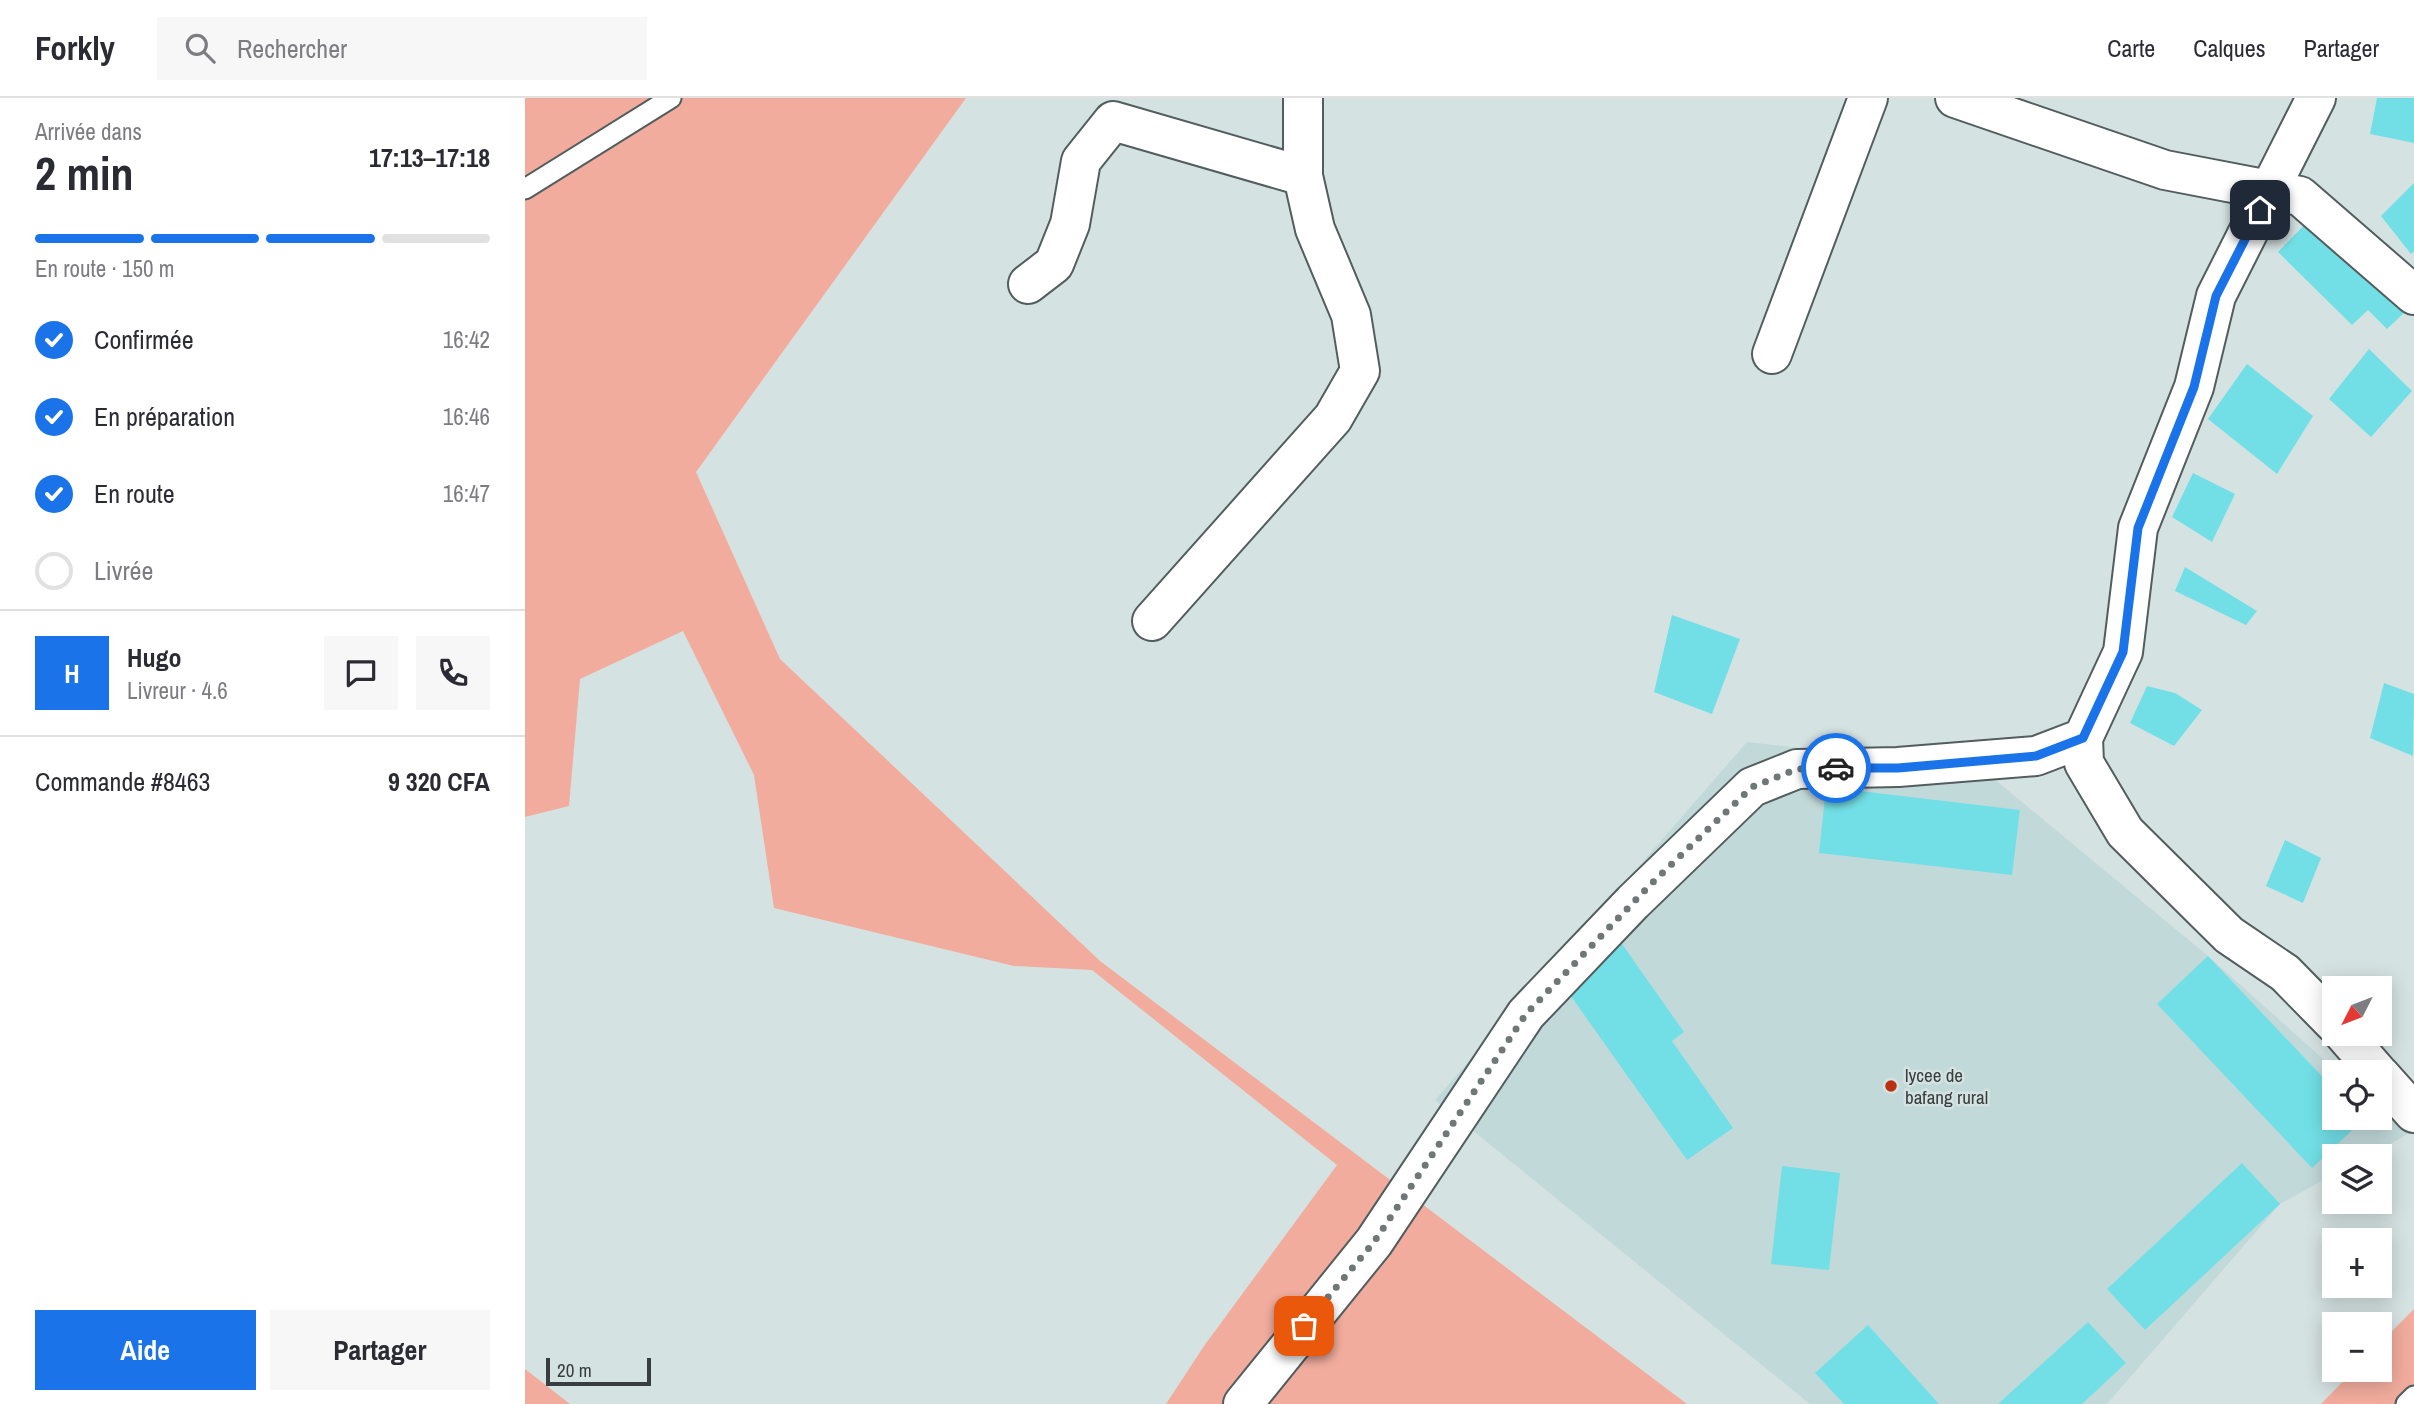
<!DOCTYPE html>
<html lang="fr">
<head>
<meta charset="utf-8">
<style>
	body { margin:0; font-family:"Archivo Narrow",sans-serif; background:#f7f7f7; color:#2b2b33; height:100vh; display:flex; flex-direction:column; font-size:26px; white-space:nowrap }
	* { box-sizing:border-box; margin:0 }
	p { font-size:23px; color:#7c7c81 }
	.icon { flex:none; width:38px; height:38px; fill:none; stroke:currentColor; stroke-width:2; stroke-linecap:round; stroke-linejoin:round }
	.map { position:relative; flex:1; overflow:hidden }
	.panel { display:flex; flex-direction:column; background:#fff; width:525px }
	.panel>* { flex:none }
	.needle { width:46px; rotate:228deg }
	.tools { position:absolute; left:1797px; top:878px; display:grid; gap:14px }
	.tools a { display:grid; place-items:center; width:70px; height:70px; border-radius:0px; background:#fff; box-shadow:0 4px 18px #0003; font-size:35px }
	.scale { position:absolute; left:21px; bottom:18px; width:105px; box-sizing:border-box; padding-left:7px; border:4px solid #383d3d; border-top:0; font-size:19px; line-height:24px; white-space:nowrap; color:#383d3d; -webkit-text-stroke:5px #d5e2e2; paint-order:stroke }
	.pin { position:absolute; display:grid; place-items:center; width:60px; height:60px; color:#fff; margin:-30px; border-radius:14px; box-shadow:0 4px 10px #0006 }
	.courier { position:absolute; display:grid; place-items:center; width:70px; height:70px; margin:-35px; border:5px solid #1a73e8; border-radius:50%; background:#fff; color:#222; box-shadow:0 2px 9px #0007 }
	.head em { font-style:normal; font-weight:800 }
	.head div { display:flex; flex-direction:column-reverse }
	.head { display:flex; align-items:center; justify-content:space-between; height:119px; padding:0 35px }
	h1 { font-size:46px; font-weight:800; line-height:52px }
	.bar { display:grid; grid-template-columns:repeat(4,1fr); gap:10px 7px; align-content:center; height:84px; padding:0 35px }
	.bar i { height:9px; border-radius:5px; background:#e1e1e2 }
	.bar .current { background:#1a73e8 }
	.bar p { grid-column:span 4 }
	.line { display:flex; align-items:center; gap:18px; padding:0 35px; border-top:2px solid #e1e1e2 }
	.line div { flex:1 }
	.round { display:grid; place-items:center; flex:none; width:74px; height:74px; border-radius:0px; background:#f7f7f7 }
	ol { padding:0 35px; list-style:none }
	li { display:flex; align-items:center; gap:21px; height:77px }
	li p { margin-inline-start:auto }
	li .icon { padding:7px; border-radius:50%; background:#1a73e8; color:#fff; stroke-width:4 }
	li:last-child { color:#7c7c81 }
	li i { width:38px; height:38px; border:4px solid #e1e1e2; border-radius:50% }
	.primary-button { display:flex; gap:14px; margin-top:auto; padding:14px 35px }
	.primary-button a { flex:1; height:80px; border-radius:0px; background:#1a73e8; color:#fff; font-size:28px; font-weight:800; line-height:80px; text-align:center }
	.primary-button a+a { background:#f7f7f7; color:#2b2b33 }
	header { display:flex; align-items:center; gap:42px; box-sizing:border-box; height:98px; padding:0 35px; background:#fff; border-bottom:2px solid #e1e1e2 }
	header strong { font-size:33px }
	nav { display:flex; gap:38px; margin-inline-start:auto; font-size:24px }
	.search { width:490px; height:63px; background:#f7f7f7; display:flex; align-items:center; gap:18px; box-sizing:border-box; padding:0 24px; border-radius:0px; color:#7c7c81; font-size:26px }
	main { display:flex; flex:1; min-height:0 }
	.map>svg:first-child { display:block }
</style>
</head>
<body>
<header>
<strong>Forkly</strong>
<div class="search"><svg class="icon" aria-label="search" viewBox="0 0 24 24"><circle cx="10" cy="10" r="6"/><path d="M15 15l6 6"/></svg>Rechercher</div>
<nav><a>Carte</a><a>Calques</a><a>Partager</a></nav>
</header>
<main>
<section class="panel">
<div class="head"><div><h1>2 min</h1><p>Arrivée dans</p></div><em>17:13–17:18</em></div>
<div class="bar"><i class="current"></i><i class="current"></i><i class="current"></i><i></i><p>En route · 150 m</p></div>
<ol>
<li><svg class="icon" aria-label="check" viewBox="0 0 24 24"><path d="M5 12l5 5 9-10"/></svg>Confirmée<p>16:42</p></li>
<li><svg class="icon" aria-label="check" viewBox="0 0 24 24"><path d="M5 12l5 5 9-10"/></svg>En préparation<p>16:46</p></li>
<li><svg class="icon" aria-label="check" viewBox="0 0 24 24"><path d="M5 12l5 5 9-10"/></svg>En route<p>16:47</p></li>
<li><i></i>Livrée</li>
</ol>
<div class="line" style="height:126px"><b class="round" style="background:#1a73e8;color:#fff">H</b><div><b>Hugo</b><p>Livreur · 4.6</p></div><a class="round"><svg class="icon" aria-label="chat" viewBox="0 0 24 24"><path d="M4 5h16v11H9l-5 4z"/></svg></a><a class="round"><svg class="icon" aria-label="phone" viewBox="0 0 24 24"><path d="M5 4h4l2 5-3 2q2 4 5 5l2-3 5 2v4C11 20 4 13 5 4z"/></svg></a></div>
<div class="line" style="height:91px"><div>Commande #8463</div><b>9 320 CFA</b></div>
<div class="primary-button"><a>Aide</a><a>Partager</a></div>
</section>
<div class="map">
<svg width="1889" height="1306" viewBox="0 0 1889 1306">
	<rect width="100%" height="100%" fill="#d5e2e2"/>
	<path fill="#c2d9da" d="M 1222,644 L 1456,670 L 1683,858 L 1814,975 L 1810,975 L 1810,1020 L 1855,1020 L 1855,1011 L 1883,1036 L 1842,1059 L 1810,1059 L 1809,1076 L 1755,1106 L 1582,1306 L 1285,1306 L 910,1002 Z"/>
	<path fill="#f1ac9d" d="M 0,0 L 441,0 L 171,374 L 255,561 L 575,863 L 1162,1306 L 641,1306 L 679,1248 L 812,1067 L 567,872 L 489,868 L 249,810 L 229,677 L 158,533 L 55,581 L 44,708 L 0,719 Z
		M 1889,1211 L 1889,1306 L 1796,1306 L 1829,1272 L 1855,1272 L 1855,1245 Z
		M 0,1271 L 45,1306 L 0,1306 Z"/>
	<path fill="#72dfe6" d="M 1852,0 L 1889,0 L 1889,45 L 1845,36 Z
		M 1889,85 L 1889,153 L 1886,156 L 1856,118 Z
		M 1786,120 L 1880,214 L 1862,231 L 1843,212 L 1827,227 L 1753,154 Z
		M 1844,251 L 1887,293 L 1846,339 L 1804,301 Z
		M 1722,266 L 1788,318 L 1752,376 L 1683,321 Z
		M 1668,375 L 1710,396 L 1687,444 L 1647,419 Z
		M 1660,469 L 1732,513 L 1721,527 L 1650,493 Z
		M 1147,517 L 1215,541 L 1187,616 L 1129,594 Z
		M 1859,585 L 1889,596 L 1888,658 L 1845,640 Z
		M 1622,588 L 1650,595 L 1677,612 L 1649,648 L 1605,625 Z
		M 1301,689 L 1495,712 L 1487,777 L 1294,755 Z
		M 1760,742 L 1796,760 L 1778,805 L 1741,788 Z
		M 1097,846 L 1159,934 L 1147,943 L 1208,1030 L 1162,1062 L 1038,887 Z
		M 1683,858 L 1810,992 L 1810,1020 L 1838,1022 L 1787,1070 L 1632,906 Z
		M 1717,1065 L 1755,1106 L 1620,1232 L 1582,1191 Z
		M 1257,1068 L 1315,1075 L 1304,1172 L 1246,1166 Z
		M 1563,1224 L 1601,1265 L 1557,1306 L 1473,1306 Z
		M 1343,1227 L 1414,1306 L 1319,1306 L 1290,1275 Z"/>
	<g fill="none" stroke-linecap="round" stroke-linejoin="round">
		<g stroke="#525d5e" stroke-width="23">
			<path id="service" d="M 0,91 L 146,0
				M 1881,1306 L 1889,1298"/>
		</g>
		<g stroke="#525d5e" stroke-width="42">
			<path id="minor" d="M 1430,0 L 1640,72 L 1775,98 L 1889,197
				M 1791,0 L 1691,198 L 1669,289 L 1613,430 L 1598,554 L 1558,640 L 1559,665 L 1600,734 L 1704,837 L 1760,875 L 1810,926
				M 503,186 L 529,166 L 545,126 L 556,63 L 588,23 L 778,78
				M 1247,256 L 1343,0
				M 627,523 L 808,320 L 835,273 L 826,217 L 790,131 L 778,78 L 778,0
				M 1819,936 L 1853,975
				M 1855,977 L 1889,1015
				M 718,1306 L 849,1144 L 1001,916 L 1108,804 L 1227,689 L 1272,671 L 1373,669 L 1511,658 L 1558,640"/>
		</g>
		<use href="#service" stroke="#fff" stroke-width="19"/>
		<use href="#minor" stroke="#fff" stroke-width="38"/>
	</g>
	<g fill="none" stroke-linecap="round" stroke-linejoin="round">
		<path stroke="#6f7777" stroke-width="7" stroke-dasharray="0 12.6" d="M 779,1228 L 849,1144 L 1001,916 L 1127,785 L 1227,689 L 1272,671 L 1311,670"/>
		<path stroke="#1a73e8" stroke-width="9" d="M 1311,670 L 1373,670 L 1511,658 L 1558,640 L 1598,554 L 1613,430 L 1669,289 L 1691,198 L 1735,112"/>
	</g>
	<circle fill="#bb3013" stroke="#d5e2e2" stroke-width="2.5" cx="1366" cy="988" r="7"/>
	<g text-anchor="middle" dominant-baseline="central" stroke-width="5" stroke-linejoin="round" paint-order="stroke">
		<g font-size="19" fill="#383d3d" stroke="#d5e2e2" text-anchor="start">
			<text x="1380" y="977">lycee de<tspan x="1380" dy="22">bafang rural</tspan></text>
		</g>
	</g>
</svg>
<div class="tools">
<a><svg class="needle" viewBox="-14 -14 28 28"><path d="M0-13l5 13h-10z" fill="#e53935"/><path d="M0 13l5-13h-10z" fill="#7c7c81"/></svg></a>
<a><svg class="icon" aria-label="locate" viewBox="0 0 24 24"><circle cx="12" cy="12" r="6"/><path d="M12 2v4M12 18v4M2 12h4M18 12h4"/></svg></a>
<a><svg class="icon" aria-label="layers" viewBox="0 0 24 24"><path d="M12 4l9 5-9 5-9-5zM3 14l9 5 9-5"/></svg></a>
<a>+</a>
<a>−</a>
</div>
<div class="scale">20 m</div>
<div class="pin" style="left:779px;top:1228px;background:#ea580c"><svg class="icon" aria-label="bag" viewBox="0 0 24 24"><path d="M5 8h14l-1 12H6zM9 8a3 3 0 0 1 6 0"/></svg></div>
<div class="pin" style="left:1735px;top:112px;background:#1f2937"><svg class="icon" aria-label="home" viewBox="0 0 24 24"><path d="M3 11l9-7 9 7M6 9v11h12V9"/></svg></div>
<div class="courier" style="left:1311px;top:670px"><svg class="icon" aria-label="car" viewBox="0 0 24 24"><path d="M5 17H2v-5l4-1 3-4h7l3 4 3 1v5h-3M9 17h6M6 11h13"/><circle cx="7" cy="17" r="2"/><circle cx="17" cy="17" r="2"/></svg></div>
</div>
</main>
</body>
</html>
